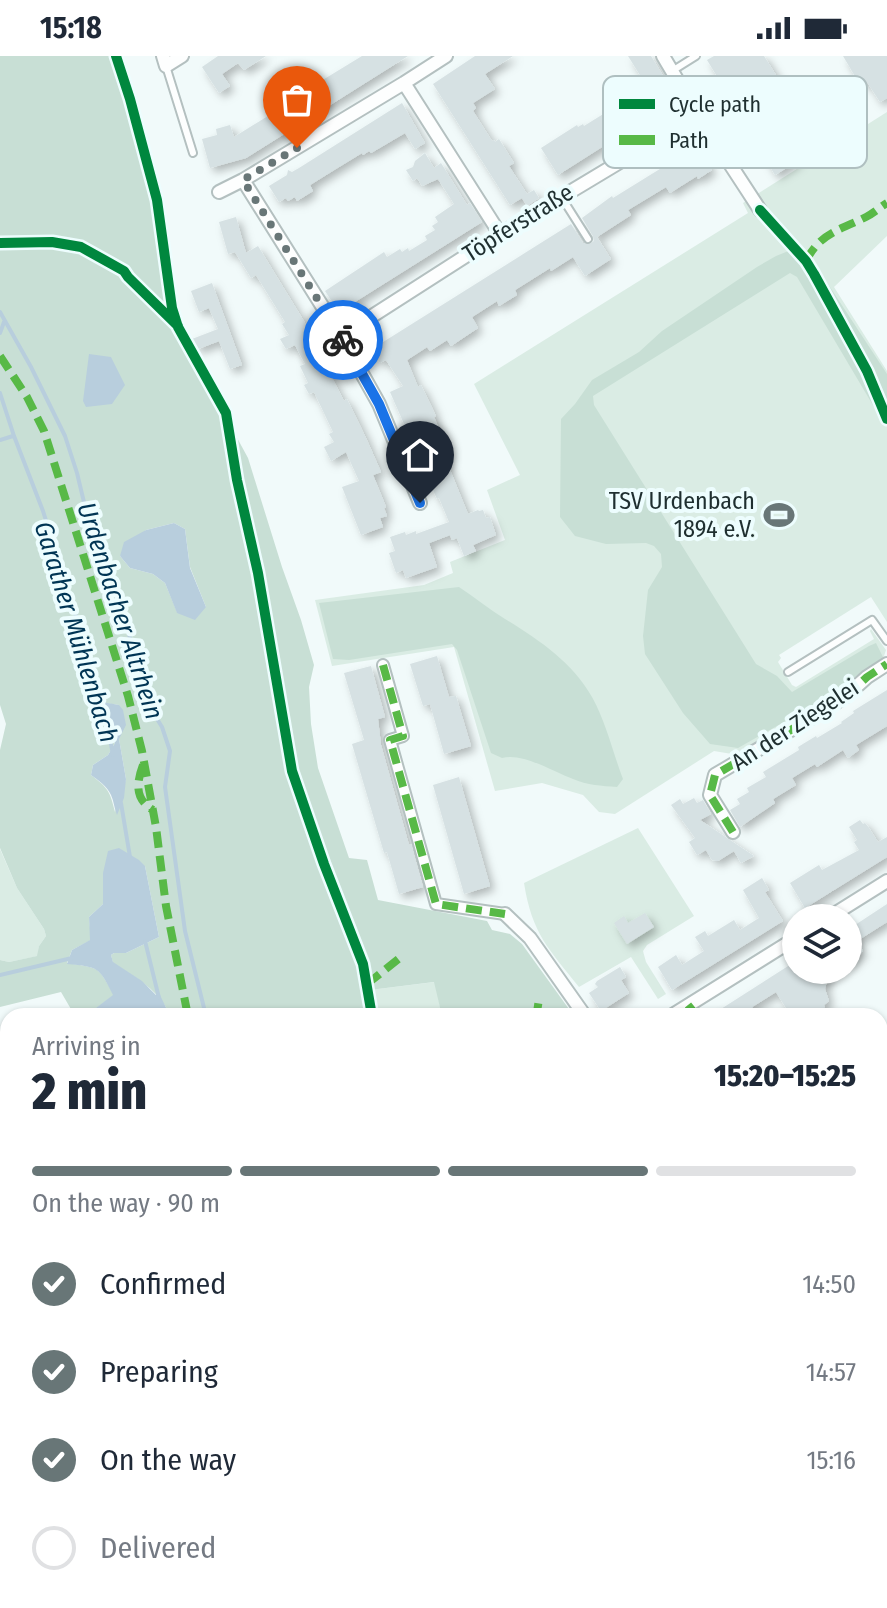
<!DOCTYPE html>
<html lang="en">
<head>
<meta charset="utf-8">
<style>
	body { margin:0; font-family:"Fira Sans Condensed",sans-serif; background:#f6f6f7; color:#1f2937; height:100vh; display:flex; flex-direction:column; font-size:30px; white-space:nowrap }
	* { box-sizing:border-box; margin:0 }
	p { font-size:26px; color:#747a83 }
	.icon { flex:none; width:44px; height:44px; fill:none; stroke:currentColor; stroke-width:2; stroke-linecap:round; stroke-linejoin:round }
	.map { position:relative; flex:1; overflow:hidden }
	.panel { position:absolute; left:0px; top:952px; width:888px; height:600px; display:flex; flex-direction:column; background:#fff; border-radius:24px 24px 0 0; box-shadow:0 2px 6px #0004 }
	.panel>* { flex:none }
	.tools { position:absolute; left:782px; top:848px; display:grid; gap:16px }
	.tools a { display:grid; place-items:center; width:80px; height:80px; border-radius:50%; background:#fff; box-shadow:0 2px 6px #0004; font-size:40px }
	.pin { position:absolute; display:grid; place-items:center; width:68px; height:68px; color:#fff; margin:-82px -34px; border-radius:50% 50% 50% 0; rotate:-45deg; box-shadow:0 0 8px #0007 }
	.pin .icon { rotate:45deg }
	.courier { position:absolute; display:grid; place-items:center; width:80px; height:80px; margin:-40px; border:6px solid #1a73e8; border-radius:50%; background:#fff; color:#222; box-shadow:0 2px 10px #0007 }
	.summary em { font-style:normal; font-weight:800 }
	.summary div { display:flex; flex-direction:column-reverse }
	.summary { display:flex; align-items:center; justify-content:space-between; height:136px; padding:0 32px }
	h1 { font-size:52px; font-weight:800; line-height:60px }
	.bar { display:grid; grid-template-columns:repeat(4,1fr); gap:12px 8px; align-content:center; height:96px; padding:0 32px }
	.bar i { height:10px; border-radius:6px; background:#e0e1e3 }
	.bar .active { background:#687677 }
	.bar p { grid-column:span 4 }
	ol { padding:0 32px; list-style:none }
	li { display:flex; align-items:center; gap:24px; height:88px }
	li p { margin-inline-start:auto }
	li .icon { padding:8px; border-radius:50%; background:#687677; color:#fff; stroke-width:4 }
	li:last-child { color:#747a83 }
	li i { width:44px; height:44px; border:4px solid #e0e1e3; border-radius:50% }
	.status { display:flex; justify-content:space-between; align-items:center; height:56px; padding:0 40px; background:#fff; direction:ltr }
	.status svg { height:22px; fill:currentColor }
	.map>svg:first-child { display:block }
</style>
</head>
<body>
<div class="status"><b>15:18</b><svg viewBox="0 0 49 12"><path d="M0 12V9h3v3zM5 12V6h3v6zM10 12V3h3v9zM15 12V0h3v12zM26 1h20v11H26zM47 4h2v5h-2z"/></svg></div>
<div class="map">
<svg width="887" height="1552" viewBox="0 0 887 1552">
	<defs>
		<filter id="shadow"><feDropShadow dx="4.5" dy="4.5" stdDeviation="4" flood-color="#0004"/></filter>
	</defs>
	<rect width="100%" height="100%" fill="#f1fafa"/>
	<path fill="#daece4" d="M 887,56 L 887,180 L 834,231 L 887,315 L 887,566 L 871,541 L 779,599 L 781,602 L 778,606 L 792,629 L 796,631 L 874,583 L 870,575 L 871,573 L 886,594 L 883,603 L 864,617 L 847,633 L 841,632 L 799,658 L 798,663 L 738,699 L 714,695 L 615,758 L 599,756 L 583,739 L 542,727 L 495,735 L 454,591 L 332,610 L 315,544 L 424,529 L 453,517 L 450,506 L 505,484 L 487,434 L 520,419 L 474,328 L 748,157 L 743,147 Z
		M 638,772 L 694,860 L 647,889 L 643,895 L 646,906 L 666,938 L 658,943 L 631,901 L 579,931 C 549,893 532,878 524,827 Z
		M 0,793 L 17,832 L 44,873 L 46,880 L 39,890 L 38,900 L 9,906 L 0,904 Z
		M 435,926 L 442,960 L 373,960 L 370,934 Z"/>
	<path fill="#c8dfd5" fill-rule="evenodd" d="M 0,0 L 115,0 C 131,47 147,95 156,143 C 164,186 164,229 177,271 L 248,402 L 282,511 L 301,564 L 314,609 L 309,631 L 311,668 L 318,712 L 349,802 L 367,804 L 378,844 L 487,865 L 492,874 L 510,878 L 522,888 L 574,960 L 442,960 L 434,926 L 370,934 L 373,960 L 170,960 C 161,935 135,921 113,907 L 111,899 L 114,897 L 126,897 L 159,881 L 145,810 L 103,817 L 103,848 L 89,861 L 91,884 L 72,894 L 67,907 C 101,913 97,909 114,939 C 100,949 92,958 75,960 L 61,936 L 0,951 L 0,904 L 9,906 L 37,900 L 39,890 L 46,880 L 44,873 L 17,832 L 0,792 L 0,694 L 6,668 L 0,649 ZM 174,467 L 185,473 L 190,511 L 206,551 L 177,556 L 165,527 L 153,518 L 130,512 L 120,500 L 146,474 ZM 97,646 L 119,649 L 119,683 L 126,723 L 115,756 C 110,735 108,732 91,719 L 93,709 L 108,699 L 115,687 L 104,667 Z
		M 791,194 L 805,196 L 828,228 L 887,318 L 887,355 L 874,351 L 797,221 L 790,217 L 593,340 L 594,349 L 756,608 L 777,620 L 792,636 L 869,590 L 876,587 L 883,601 L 821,645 L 738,692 L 710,688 L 683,657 L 645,598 L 643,580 L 648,534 L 662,511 L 661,498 L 654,490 L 646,487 L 606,488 L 575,480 L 560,461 L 561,363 L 575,348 L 592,324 L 639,296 L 662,275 L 757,211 L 776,200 Z
		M 459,531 C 474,541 489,553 505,563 C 539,584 572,606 592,641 C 606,666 613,697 623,723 L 617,731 C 602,730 587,729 573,723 C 554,716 522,696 502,702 L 491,697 L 457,594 L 452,588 L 349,604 L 333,603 L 319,547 Z
		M 8,1209 L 8,1369 L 0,1369 L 0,1210 Z
		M 323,1544 L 446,1544 L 447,1552 L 322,1552 Z"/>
	<path fill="#b8cedd" d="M 89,298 L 111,301 L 125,329 L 112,348 L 86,351 L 83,345 Z
		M 174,467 L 185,473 L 190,512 L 206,551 L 195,564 L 177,557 L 165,527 L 153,518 L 130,512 L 120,500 L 124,486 L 146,474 Z
		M 97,645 L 119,649 L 123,654 L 126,669 L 119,683 L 126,723 L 124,742 L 117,759 C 114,752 114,745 111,739 C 107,730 98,724 91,719 L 93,709 L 108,699 L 115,687 L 104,667 Z
		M 119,792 L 139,804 L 145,810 L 159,881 L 126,897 L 114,897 L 111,899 L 113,906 L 142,925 L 156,939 L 160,939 L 170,960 L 77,960 L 88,958 L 113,939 C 99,911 99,911 67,908 L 72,894 L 90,884 L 89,861 L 103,848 L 103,817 L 108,795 Z
		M 228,1544 L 323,1544 L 322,1552 L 227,1552 Z"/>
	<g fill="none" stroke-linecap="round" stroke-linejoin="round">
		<path stroke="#b8cedd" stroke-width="4" d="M 0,256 L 31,311 L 65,380 L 77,417 L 89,467 L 122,548 L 144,642 L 162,671 L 170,695 L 165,731 L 185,875 L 206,960
			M 0,277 L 4,266
			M 0,337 L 14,380 L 43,455 L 103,647
			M 0,384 L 13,380
			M 108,672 L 113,699
			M 121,747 L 130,801
			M 145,885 L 159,942
			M 0,919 L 72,902
			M 0,1318 L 8,1318
			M 193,1552 L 193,1544"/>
	</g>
	<path fill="#d6e1e3" filter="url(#shadow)" d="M 218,0 L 266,0 L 244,14 L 238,7 L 222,18 L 230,30 L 219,37 L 202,11 Z
		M 362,0 L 408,0 L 246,102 L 210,112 L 202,83 L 217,79 L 216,73 L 230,69 L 234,81 L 268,60 L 267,58 Z
		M 475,0 L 513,0 L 485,18 L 495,33 L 473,47 L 476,52 L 473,55 L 492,85 L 494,84 L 495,86 L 499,83 L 514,107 L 509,110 L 527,138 L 534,134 L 539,142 L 527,150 L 522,142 L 510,149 L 433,28 Z
		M 628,0 L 651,0 L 678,44 L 634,69 L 635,70 L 558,119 L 541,92 L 577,69 L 578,71 L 583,68 L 584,70 L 621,47 L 622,50 L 626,47 L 631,56 L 653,40 Z
		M 714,0 L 764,0 L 781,27 L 758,41 L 798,105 L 775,119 L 730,46 L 755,31 L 756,24 L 753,20 L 749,21 L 726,35 L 707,4 Z
		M 843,0 L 887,0 L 887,42 L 880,46 L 867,26 L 863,28 L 858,21 L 856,22 Z
		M 402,47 L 425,87 L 415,93 L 405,77 L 371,97 L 369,95 L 363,99 L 362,97 L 339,111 L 310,129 L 313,135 L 297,145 L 295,141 L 288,145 L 286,142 L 279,146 L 269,130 L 287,119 L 288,114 L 292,116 L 299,112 Z
		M 697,90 L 712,114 L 698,123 L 697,120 L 670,137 L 666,131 L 628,154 L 631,159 L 597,181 L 611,203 L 585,220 L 573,201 L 551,215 L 550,212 L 515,234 L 517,239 L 499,250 L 497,245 L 472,261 L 478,272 L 451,290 L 447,284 L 430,295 L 427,291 L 407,304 L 418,331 L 421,329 L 436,360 L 434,361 L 449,396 L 446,397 L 448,403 L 446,404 L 468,458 L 478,454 L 479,455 L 483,454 L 486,462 L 490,461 L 496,479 L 473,489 L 476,495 L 464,500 L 457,482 L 452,484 L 450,479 L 429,487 L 437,511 L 406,522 L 403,514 L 396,517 L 389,497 L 395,495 L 390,481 L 405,476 L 406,479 L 416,475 L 416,478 L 449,466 L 439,442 L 437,443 L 390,336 L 403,330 L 386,304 L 380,307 L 372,293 L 571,168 L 583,187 L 590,188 L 594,185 L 593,180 L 582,162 L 612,140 L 613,142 Z
		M 425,97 L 434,112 L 441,107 L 467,149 L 470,147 L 482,166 L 339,256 L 325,235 L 384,196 L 387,201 L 400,193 L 402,196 L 408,192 L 409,195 L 427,184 L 425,180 L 435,174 L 432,170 L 438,166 L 435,161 L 454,148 L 438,123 L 422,130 L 417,122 L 413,125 L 406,114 L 413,111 L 415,105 Z
		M 236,161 L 246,197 L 258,190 L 324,298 L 333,314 L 329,316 L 344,345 L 347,343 L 366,382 L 381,416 L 373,419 L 386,451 L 384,452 L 387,460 L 380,462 L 383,471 L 361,479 L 342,431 L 359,425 L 346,396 L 331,405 L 324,391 L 334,386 L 329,378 L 333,376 L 314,336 L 309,338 L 304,329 L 308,327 L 300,310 L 305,308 L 295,289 L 286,293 L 280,283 L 289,279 L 282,268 L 285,266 L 256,219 L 251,222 L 235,196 L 228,198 L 219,166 Z
		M 212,227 L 242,309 L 230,313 L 219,285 L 198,293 L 192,283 L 218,273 L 209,252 L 199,256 L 191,235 Z
		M 437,600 L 449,641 L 456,640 L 471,690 L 444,698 L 430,648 L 423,650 L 410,608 Z
		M 371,610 L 385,661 L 378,663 L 381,689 L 409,789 L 411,788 L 423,831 L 399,838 L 387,796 L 384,797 L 352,688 L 364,684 L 344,617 Z
		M 887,634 L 887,670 L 856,689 L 859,694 L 848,702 L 843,694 L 817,711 L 815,708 L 792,722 L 796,729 L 773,743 L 775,747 L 740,771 L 730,754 L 740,748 L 737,743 L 749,736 L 747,732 L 766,721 L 763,716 L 799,694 L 798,691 L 816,680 L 817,682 L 842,667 L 841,666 L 854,657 L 853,655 Z
		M 459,721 L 490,830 L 464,838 L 433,729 Z
		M 694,742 L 697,747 L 703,744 L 711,758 L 700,764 L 754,800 L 741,807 L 734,795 L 718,805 L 712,804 L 706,794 L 697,799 L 689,786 L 695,782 L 671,749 L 680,743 L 683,748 Z
		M 860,764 L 863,768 L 865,767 L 869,772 L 878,786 L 887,781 L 887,801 L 805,852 L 790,827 L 819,809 L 822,814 L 859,794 L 854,786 L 857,784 L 849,771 Z
		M 762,822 L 769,834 L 765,836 L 783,865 L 672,934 L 658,911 L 676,899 L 682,909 L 704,895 L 695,881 L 705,875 L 708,880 L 734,864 L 740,874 L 759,862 L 743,834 Z
		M 887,848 L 887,866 L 857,885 L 863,895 L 848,911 L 848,872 L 849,873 Z
		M 645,857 L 654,871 L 627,888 L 614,867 L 624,860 L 628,867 Z
		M 796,905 L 796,914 L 830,914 L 825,933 L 829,945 L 824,949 L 825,951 L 808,960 L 791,960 L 776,936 L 752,951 L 758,960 L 710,960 Z
		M 620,911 L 626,921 L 621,924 L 629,937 L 601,955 L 589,937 L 598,931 L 595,928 L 597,925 Z"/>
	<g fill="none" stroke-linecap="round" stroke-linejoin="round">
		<g stroke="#b4c0c0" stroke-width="10">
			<path id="service" d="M 166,10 L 193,97
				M 672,15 L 696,0
				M 698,59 L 751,26
				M 562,142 L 588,183
				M 788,616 L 872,564 L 887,585"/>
		</g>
		<g stroke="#b4c0c0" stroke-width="14">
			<path id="pedestrian" d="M 383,609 L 403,680 L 390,684 L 436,848 L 505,858"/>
		</g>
		<g stroke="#b4c0c0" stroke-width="16">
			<path id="minor" d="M 163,0 L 166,10 L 182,0
				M 663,0 L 698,59 L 760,154
				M 404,27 L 500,178
				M 243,124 L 341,280 L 379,348 L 420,447
				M 219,136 L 243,124 L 404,27 L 446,0
				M 341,280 L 500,178 L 698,59
				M 733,776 L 710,739 L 715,719 L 826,653 L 847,639 L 867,621 L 887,608
				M 505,858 L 530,882 L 585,960
				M 828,862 L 887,825
				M 671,960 L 796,882
				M 880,1040 L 887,1036
				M 880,1104 L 887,1098
				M 880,1315 L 887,1324
				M 571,1544 L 574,1552
				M 798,1544 L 800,1552"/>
		</g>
		<use href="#service" stroke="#fdfefe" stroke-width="6"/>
		<use href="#pedestrian" stroke="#fdfefe" stroke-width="10"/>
		<use href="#minor" stroke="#fdfefe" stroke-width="12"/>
		<path stroke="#58b947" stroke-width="8" stroke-dasharray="16 8" stroke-linecap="butt" d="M 806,205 C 820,177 840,174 866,161 C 874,157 880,151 887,147
			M 0,300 L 27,341 L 44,375 L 128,640 L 142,695 L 156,771 L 166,850 L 188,960
			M 383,609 L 403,680 L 390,684 L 436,848 L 505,858
			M 143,709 C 136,728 135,743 153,754
			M 733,776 L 710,739 L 715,719 L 826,653 L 847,639 L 867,621 L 887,608
			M 367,928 L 402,900
			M 688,949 L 697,960
			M 531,960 L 537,956 L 539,943
			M 880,1040 L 887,1036
			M 880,1104 L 887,1098
			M 880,1334 L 887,1329
			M 880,1405 L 887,1399
			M 880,1451 L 887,1460
			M 696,1544 L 699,1552
			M 176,1552 L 177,1544
			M 416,1552 L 417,1544
			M 645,1552 L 656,1544"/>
		<g stroke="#edfdfe" stroke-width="15">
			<path id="cycleway" d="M 116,0 L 130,43 L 157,144 L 172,252 L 178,271 L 226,357 L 237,424 L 258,517 L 292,715 L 324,808 L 363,908 L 372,960
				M 760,154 L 806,205 L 814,218 L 867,315 L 887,363
				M 0,187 L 52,186 L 81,191 L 124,215 L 128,221 L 178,270"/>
		</g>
		<use href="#cycleway" stroke="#00873e" stroke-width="10"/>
	</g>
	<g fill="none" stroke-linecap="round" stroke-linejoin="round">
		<path stroke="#687677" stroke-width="8" stroke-dasharray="0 14.4" d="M 297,92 L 243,124 L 343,284"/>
		<path stroke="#1a73e8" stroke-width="10" d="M 343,284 L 379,348 L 420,447"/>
	</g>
	<defs>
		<g id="stadium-bare" transform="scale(2.4)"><path d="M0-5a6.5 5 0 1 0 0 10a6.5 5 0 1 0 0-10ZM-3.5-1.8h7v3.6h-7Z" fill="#687677" stroke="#edfdfe" stroke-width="2.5" paint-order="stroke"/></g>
	</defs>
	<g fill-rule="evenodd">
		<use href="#stadium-bare" x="779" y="459"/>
	</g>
	<g text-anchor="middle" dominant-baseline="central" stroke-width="8" stroke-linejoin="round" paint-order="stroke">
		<g font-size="24" fill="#1f2f30" stroke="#edfdfe">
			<text transform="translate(518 167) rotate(-32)">Töpferstraße</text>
			<text transform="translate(795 669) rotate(-33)">An der Ziegelei</text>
		</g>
		<g font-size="24" fill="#1f2f30" stroke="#edfdfe" text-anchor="end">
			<text x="755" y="445">TSV Urdenbach<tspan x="755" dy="28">1894 e.V.</tspan></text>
		</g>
		<g font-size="26" font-style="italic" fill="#003554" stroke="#edfdfe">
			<text transform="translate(120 555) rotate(72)">Urdenbacher Altrhein</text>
			<text transform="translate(76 576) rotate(73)">Garather Mühlenbach</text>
		</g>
	</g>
	<rect x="603" y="20" width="264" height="92" rx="12" fill="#edfdfe" stroke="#afbfc0" stroke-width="2"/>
	<rect x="619" y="43" width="36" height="10" fill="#00873e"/>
	<rect x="619" y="79" width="36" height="10" fill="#58b947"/>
	<g font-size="22" fill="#1f2f30">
		<text x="669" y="56">Cycle path</text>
		<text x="669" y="92">Path</text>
	</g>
</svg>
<div class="tools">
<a><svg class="icon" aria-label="layers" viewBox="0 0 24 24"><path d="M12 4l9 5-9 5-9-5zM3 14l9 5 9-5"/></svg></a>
</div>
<div class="pin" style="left:297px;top:92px;background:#ea580c"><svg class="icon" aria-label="bag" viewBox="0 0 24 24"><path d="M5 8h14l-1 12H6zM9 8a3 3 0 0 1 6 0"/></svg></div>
<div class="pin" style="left:420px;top:447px;background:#1f2937"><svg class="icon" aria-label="home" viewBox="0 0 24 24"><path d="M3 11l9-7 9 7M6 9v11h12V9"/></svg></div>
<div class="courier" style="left:343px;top:284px"><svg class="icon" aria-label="bike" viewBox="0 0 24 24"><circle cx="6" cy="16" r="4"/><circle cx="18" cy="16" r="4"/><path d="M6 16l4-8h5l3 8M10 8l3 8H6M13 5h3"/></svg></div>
<section class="panel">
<div class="summary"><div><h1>2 min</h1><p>Arriving in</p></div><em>15:20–15:25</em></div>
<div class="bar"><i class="active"></i><i class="active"></i><i class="active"></i><i></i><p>On the way · 90 m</p></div>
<ol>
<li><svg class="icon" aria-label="check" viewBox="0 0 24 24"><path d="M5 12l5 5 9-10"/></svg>Confirmed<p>14:50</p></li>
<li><svg class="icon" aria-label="check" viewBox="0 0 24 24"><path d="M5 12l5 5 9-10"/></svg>Preparing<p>14:57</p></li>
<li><svg class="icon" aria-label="check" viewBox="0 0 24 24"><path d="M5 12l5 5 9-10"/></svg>On the way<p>15:16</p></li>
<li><i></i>Delivered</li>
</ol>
</section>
</div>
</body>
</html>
